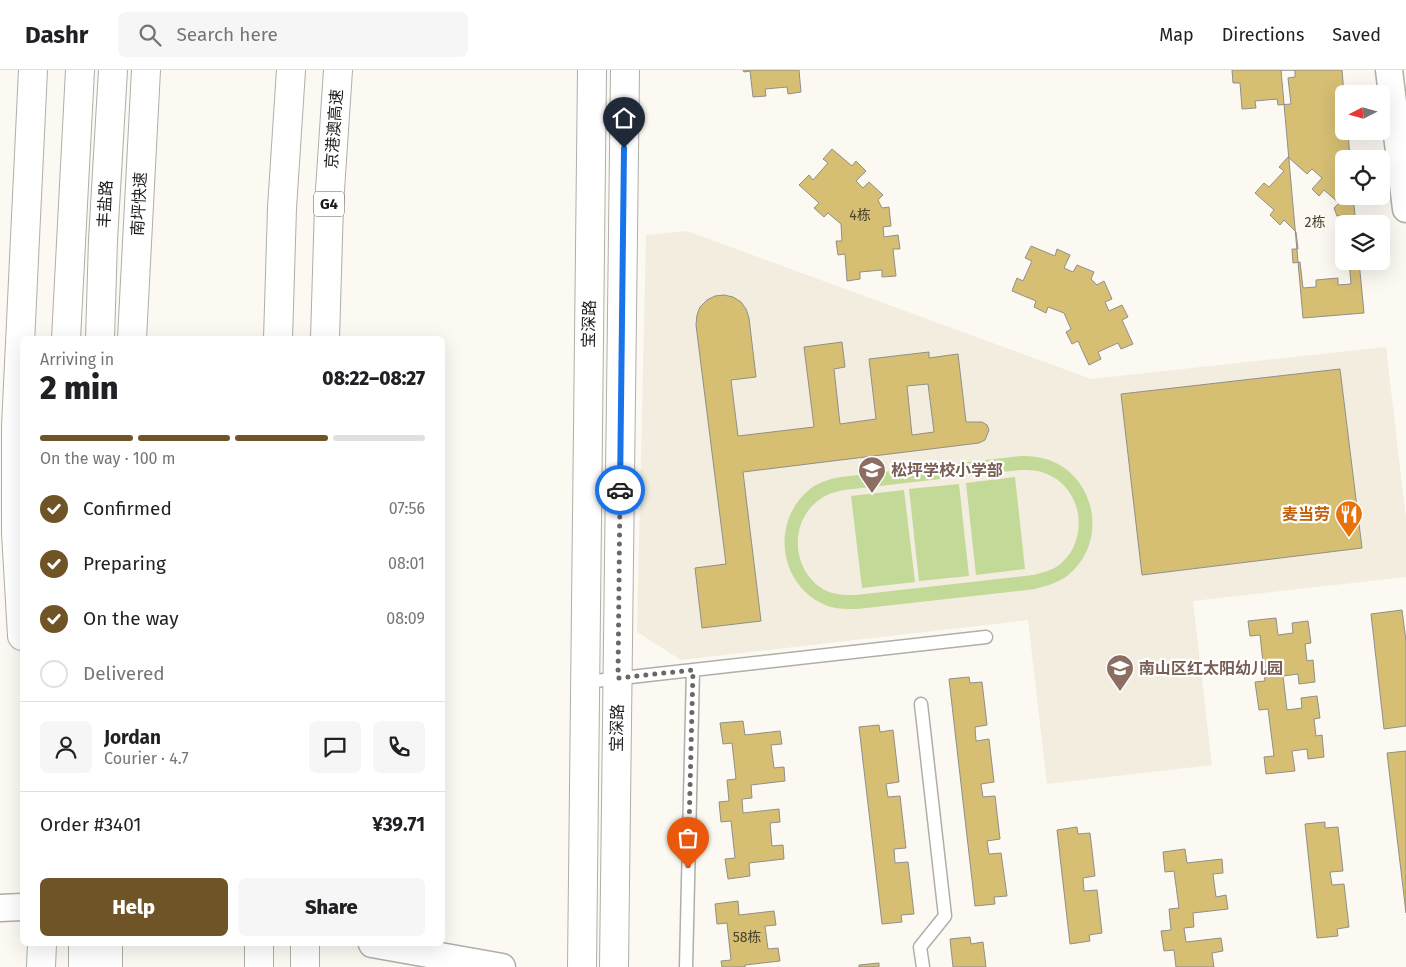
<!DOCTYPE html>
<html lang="en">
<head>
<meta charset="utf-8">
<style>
	body { margin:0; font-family:"Fira Sans","Noto Sans SC",sans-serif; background:#f6f6f6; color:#202124; height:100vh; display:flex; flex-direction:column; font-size:19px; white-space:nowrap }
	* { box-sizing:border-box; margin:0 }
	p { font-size:16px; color:#757577 }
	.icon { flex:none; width:28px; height:28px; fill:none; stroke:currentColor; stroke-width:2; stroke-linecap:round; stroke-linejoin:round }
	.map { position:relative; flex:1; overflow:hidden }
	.panel { position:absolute; left:20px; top:266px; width:425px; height:610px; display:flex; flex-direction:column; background:#fff; border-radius:8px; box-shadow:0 5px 20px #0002 }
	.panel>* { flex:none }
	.needle { width:32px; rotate:264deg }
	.buttons { position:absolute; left:1335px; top:15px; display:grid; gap:10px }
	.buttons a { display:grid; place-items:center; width:55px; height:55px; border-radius:8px; background:#fff; box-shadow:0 5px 20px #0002; font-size:25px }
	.pin { position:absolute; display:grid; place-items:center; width:42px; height:42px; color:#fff; margin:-51px -21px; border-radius:50% 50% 50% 0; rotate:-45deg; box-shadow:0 0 5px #0007 }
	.pin .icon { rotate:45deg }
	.courier { position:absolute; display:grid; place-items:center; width:50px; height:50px; margin:-25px; border:4px solid #1a73e8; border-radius:50%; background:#fff; color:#222; box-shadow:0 1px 6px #0007 }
	.summary em { font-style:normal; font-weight:800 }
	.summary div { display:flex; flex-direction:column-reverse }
	.summary { display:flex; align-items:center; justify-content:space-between; height:85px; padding:0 20px }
	h1 { font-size:32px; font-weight:800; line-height:38px }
	.bar { display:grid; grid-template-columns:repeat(4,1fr); gap:8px 5px; align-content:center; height:60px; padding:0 20px }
	.bar i { height:6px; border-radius:4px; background:#e0e0e0 }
	.bar .current { background:#6e5426 }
	.bar p { grid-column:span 4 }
	.line { display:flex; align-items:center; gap:12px; padding:0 20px; border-top:1px solid #e0e0e0 }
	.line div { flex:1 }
	.round { display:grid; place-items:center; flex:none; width:52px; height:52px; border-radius:8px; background:#f6f6f6 }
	ol { padding:0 20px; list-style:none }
	li { display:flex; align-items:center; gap:15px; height:55px }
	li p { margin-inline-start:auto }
	li .icon { padding:5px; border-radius:50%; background:#6e5426; color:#fff; stroke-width:4 }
	li:last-child { color:#757577 }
	li i { width:28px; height:28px; border:2px solid #e0e0e0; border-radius:50% }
	.primary-button { display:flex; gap:10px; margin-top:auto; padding:10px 20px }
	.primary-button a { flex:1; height:58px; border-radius:8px; background:#6e5426; color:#fff; font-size:20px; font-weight:800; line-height:58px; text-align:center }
	.primary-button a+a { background:#f6f6f6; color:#202124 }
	header { display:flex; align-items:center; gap:30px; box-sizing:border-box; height:70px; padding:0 25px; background:#fff; border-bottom:1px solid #e0e0e0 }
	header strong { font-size:24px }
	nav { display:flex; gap:28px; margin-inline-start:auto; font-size:18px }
	.search { width:350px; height:45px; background:#f6f6f6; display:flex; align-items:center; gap:12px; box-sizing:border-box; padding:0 18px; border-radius:8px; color:#757577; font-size:19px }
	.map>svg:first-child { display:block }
</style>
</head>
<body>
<header>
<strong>Dashr</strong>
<div class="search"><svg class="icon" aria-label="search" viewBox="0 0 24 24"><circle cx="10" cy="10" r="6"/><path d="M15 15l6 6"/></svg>Search here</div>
<nav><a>Map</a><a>Directions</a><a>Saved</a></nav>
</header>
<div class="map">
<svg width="1406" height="897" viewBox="0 0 1406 897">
	<rect width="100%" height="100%" fill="#fbf9f2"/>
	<path fill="#f2eddf" d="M 687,161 L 1091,309 L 1386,277 L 1406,449 L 1406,507 L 1193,531 L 1212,695 L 1047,714 L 1028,550 L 681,590 L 637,562 L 646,165 Z"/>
	<path fill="#c3d997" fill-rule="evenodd" d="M 1020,386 C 1032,386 1043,387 1054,392 C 1099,413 1106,476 1067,506 C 1057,513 1046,516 1035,519 L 857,539 C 845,539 833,539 823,534 C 778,513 771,450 810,419 C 819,412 830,409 841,407 ZM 1021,400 C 1030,400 1039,400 1047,404 C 1084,419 1090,472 1058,496 C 1050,501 1041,503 1033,505 L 856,525 C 847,525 838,525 829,522 C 792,506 787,453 819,430 C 826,424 835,422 844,420 Z
		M 1015,407 L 1025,499 L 976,505 L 966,413 Z
		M 959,414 L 969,506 L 919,511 L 909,419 Z
		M 904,420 L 915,512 L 862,518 L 851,426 Z"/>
	<path fill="#d6be73" stroke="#918f89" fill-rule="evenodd" d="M 743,0 L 799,0 L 801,22 L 788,24 L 787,17 L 765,19 L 766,26 L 753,27 L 750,1 L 744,2 Z
		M 1232,0 L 1295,0 L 1295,7 L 1288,8 L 1291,34 L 1278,35 L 1277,29 L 1255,31 L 1256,38 L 1242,39 L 1240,13 L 1233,13 Z
		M 1281,0 L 1342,0 L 1344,24 L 1344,61 L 1348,61 L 1350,89 L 1344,89 L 1344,126 L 1353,126 L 1356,154 L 1344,154 L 1344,191 L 1359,191 L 1364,243 L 1303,248 Z
		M 832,79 L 852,96 L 856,91 L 866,101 L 856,111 L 863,118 L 869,112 L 883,125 L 878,130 L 882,138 L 889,137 L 891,156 L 883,157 L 884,167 L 898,165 L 900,179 L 893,179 L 896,206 L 882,207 L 882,200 L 860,202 L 860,209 L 847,211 L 845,184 L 838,185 L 836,171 L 842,171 L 841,154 L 828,143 L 824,147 L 814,138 L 819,133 L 799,115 L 809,105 L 813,110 L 828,93 L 823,89 Z
		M 1288,87 L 1307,104 L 1312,99 L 1322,108 L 1312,119 L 1319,126 L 1324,120 L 1339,133 L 1334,138 L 1337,146 L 1345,145 L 1345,154 L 1344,154 L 1344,164 L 1339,165 L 1340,175 L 1344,174 L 1344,191 L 1349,191 L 1351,214 L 1338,215 L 1338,208 L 1316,210 L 1316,217 L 1303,218 L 1300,192 L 1293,193 L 1292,179 L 1298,179 L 1296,162 L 1284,150 L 1280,155 L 1270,145 L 1274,140 L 1255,123 L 1264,113 L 1269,117 L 1284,101 L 1279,97 Z
		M 1031,176 L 1055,186 L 1057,179 L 1070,185 L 1064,198 L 1073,202 L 1077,195 L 1094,202 L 1091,209 L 1097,215 L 1104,211 L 1112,229 L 1105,232 L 1109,241 L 1122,235 L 1128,247 L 1122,250 L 1133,274 L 1121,279 L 1118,273 L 1098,282 L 1101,289 L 1089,295 L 1078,271 L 1072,274 L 1066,262 L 1071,259 L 1064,243 L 1048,237 L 1046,243 L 1034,237 L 1036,231 L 1012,221 L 1017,208 L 1023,211 L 1032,191 L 1025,188 Z
		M 724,225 L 733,227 L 741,232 L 746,239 L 749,248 L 756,307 L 731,310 L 738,366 L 814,357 L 804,277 L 842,272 L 845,297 L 834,299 L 840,354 L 876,349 L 869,289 L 929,282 L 929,288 L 958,284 L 966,352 L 982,352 L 987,355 L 989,360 L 985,370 L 979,373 L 743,402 L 761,551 L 702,558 L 695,498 L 726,494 L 696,255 L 697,245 L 700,237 L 707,230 L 715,226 ZM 928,314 L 934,362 L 912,365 L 907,316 Z
		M 1340,299 L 1362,478 L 1142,505 L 1121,324 Z
		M 1402,540 L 1406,571 L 1406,656 L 1384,659 L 1371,544 Z
		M 1276,548 L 1278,565 L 1293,563 L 1292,553 L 1308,551 L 1311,573 L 1305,574 L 1307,591 L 1313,590 L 1315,612 L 1299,614 L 1298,604 L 1283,606 L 1287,640 L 1302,638 L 1301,628 L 1317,626 L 1320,648 L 1314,649 L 1316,666 L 1322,665 L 1324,687 L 1308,689 L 1307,679 L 1292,681 L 1295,701 L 1266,704 L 1264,687 L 1274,686 L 1268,639 L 1259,640 L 1255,612 L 1265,611 L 1260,565 L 1250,566 L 1248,551 Z
		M 969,607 L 970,613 L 982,612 L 987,655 L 975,657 L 976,671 L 989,669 L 994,712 L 981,714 L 983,727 L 995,726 L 1000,769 L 987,771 L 989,784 L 1001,783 L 1007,826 L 994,827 L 995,834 L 975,836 L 949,609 Z
		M 743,651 L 745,665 L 780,661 L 782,674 L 771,675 L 774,698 L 784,697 L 785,711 L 751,715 L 752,728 L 742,729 L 743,743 L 779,739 L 780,752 L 770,753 L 772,776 L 783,775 L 784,789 L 749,793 L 750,806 L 728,809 L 725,789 L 735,788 L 731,751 L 721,752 L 719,732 L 729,731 L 727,710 L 736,709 L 732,673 L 723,674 L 720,653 Z
		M 879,655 L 880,662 L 893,660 L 899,712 L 886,714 L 888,727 L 900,726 L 906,778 L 894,779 L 895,793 L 908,792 L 914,844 L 901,845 L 902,852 L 882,854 L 859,657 Z
		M 1406,681 L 1406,843 L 1387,683 Z
		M 1325,752 L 1325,758 L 1338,757 L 1343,801 L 1330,802 L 1332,815 L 1344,814 L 1349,857 L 1337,859 L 1338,866 L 1317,868 L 1305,754 Z
		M 1077,757 L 1078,764 L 1090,763 L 1095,806 L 1083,808 L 1084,821 L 1097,820 L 1102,863 L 1089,865 L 1090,871 L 1070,874 L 1057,760 Z
		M 1185,779 L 1187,793 L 1222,789 L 1223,803 L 1213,804 L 1216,827 L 1226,825 L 1228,839 L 1193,843 L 1194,857 L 1184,858 L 1186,872 L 1221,868 L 1223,881 L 1212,883 L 1214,897 L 1176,897 L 1174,880 L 1164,881 L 1161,861 L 1171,860 L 1169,839 L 1179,838 L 1174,801 L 1165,802 L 1163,782 Z
		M 738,831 L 739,845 L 774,841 L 776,855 L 765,856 L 768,879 L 778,878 L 780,891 L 745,895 L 745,897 L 722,897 L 721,891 L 731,890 L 727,853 L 717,854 L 715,834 Z
		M 970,867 L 971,874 L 983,872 L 986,897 L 953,897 L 950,869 Z
		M 879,893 L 879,897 L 859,897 L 859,895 Z"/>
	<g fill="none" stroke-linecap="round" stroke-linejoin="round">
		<g stroke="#b0aea8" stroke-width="15">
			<path id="service" d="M 586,612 L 986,567
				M 921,634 L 945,846 L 920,877 L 923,897
				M 686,897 L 693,600"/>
		</g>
		<g stroke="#b0aea8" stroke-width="29">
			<path id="minor" d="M 1389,0 L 1406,139
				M 0,838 L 22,837
				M 372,874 L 502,897"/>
		</g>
		<g stroke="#b0aea8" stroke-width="30">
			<path id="tertiary" d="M 100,269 L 103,170 L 113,0
				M 83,897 L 83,874
				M 582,897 L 592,0
				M 614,897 L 625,0"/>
		</g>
		<g stroke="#b0aea8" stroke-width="30">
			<path id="trunk" d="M 66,269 L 80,0
				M 132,269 L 146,0
				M 22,566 L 16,463 L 16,357 L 33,0
				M 41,897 L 42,874
				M 108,897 L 108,874"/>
		</g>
		<g stroke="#b0aea8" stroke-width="30">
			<path id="motorway" d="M 278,269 L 282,138 L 291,0
				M 325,269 L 329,135 L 338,0
				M 259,897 L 259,874
				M 305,897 L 305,874"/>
		</g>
		<use href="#service" stroke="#fff" stroke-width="12"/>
		<use href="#minor" stroke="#fff" stroke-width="26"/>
		<use href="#tertiary" stroke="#fff" stroke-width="28"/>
		<use href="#trunk" stroke="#fff" stroke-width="28"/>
		<use href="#motorway" stroke="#fff" stroke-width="28"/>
	</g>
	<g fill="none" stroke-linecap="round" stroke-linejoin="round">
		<path stroke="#696864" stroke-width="5" stroke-dasharray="0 9" d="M 620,420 L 618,608 L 693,600 L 688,798"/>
		<path stroke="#1a73e8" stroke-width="6" d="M 620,420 L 624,78"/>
	</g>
	<defs>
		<g id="school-pin" transform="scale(1.4375)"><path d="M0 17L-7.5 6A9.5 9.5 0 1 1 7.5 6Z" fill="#8d6e63" stroke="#fff"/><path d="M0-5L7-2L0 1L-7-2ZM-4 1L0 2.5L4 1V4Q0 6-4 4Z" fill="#fff"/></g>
		<g id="restaurant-pin" transform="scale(1.4375)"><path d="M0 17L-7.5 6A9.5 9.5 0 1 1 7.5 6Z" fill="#e8710a" stroke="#fff"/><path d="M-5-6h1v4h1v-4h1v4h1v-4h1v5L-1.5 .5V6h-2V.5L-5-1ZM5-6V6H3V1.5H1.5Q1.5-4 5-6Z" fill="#fff"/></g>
	</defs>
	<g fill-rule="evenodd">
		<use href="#school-pin" x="872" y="400"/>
		<use href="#restaurant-pin" x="1349" y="444"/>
		<use href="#school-pin" x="1120" y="598"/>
	</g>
	<g text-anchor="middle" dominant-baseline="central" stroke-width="4.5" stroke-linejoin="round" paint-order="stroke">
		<g font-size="14" fill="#4a432f">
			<text x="860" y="145">4栋</text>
			<text x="1315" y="152">2栋</text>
			<text x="747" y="867">58栋</text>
		</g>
		<rect fill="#fff" stroke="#5f5f5d" stroke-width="1" x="314" y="121.5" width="30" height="25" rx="4"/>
		<g font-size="15" font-weight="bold" fill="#1b1a18">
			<text x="329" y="134">G4</text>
		</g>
		<g font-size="16" fill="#1b1a18" stroke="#fff">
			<text transform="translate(334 59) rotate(-86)">京港澳高速</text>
			<text transform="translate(105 134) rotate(-87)">丰盐路</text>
			<text transform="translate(139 134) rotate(-87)">南坪快速</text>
			<text transform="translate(589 254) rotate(-89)">宝深路</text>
			<text transform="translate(617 658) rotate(-89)">宝深路</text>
		</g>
		<g font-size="16" font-weight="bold" fill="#785e54" stroke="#fff" text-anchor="start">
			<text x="891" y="400">松坪学校小学部</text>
			<text x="1139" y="598">南山区红太阳幼儿园</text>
		</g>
		<g font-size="16" font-weight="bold" fill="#c56008" stroke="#fff" text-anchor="end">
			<text x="1330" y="444">麦当劳</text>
		</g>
	</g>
</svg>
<div class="buttons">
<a><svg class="needle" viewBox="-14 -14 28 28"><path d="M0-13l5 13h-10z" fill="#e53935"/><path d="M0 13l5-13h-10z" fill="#757577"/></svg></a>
<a><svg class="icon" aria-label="locate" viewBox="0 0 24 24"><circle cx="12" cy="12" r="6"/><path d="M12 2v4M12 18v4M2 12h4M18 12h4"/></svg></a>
<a><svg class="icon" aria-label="layers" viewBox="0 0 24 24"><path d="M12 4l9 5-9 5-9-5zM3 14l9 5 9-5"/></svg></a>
</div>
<div class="pin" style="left:688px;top:798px;background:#ea580c"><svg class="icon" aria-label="bag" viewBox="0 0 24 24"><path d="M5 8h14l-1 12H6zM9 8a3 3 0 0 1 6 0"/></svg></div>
<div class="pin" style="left:624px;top:78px;background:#1f2937"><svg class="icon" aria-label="home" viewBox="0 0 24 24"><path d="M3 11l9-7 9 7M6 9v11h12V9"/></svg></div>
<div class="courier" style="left:620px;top:420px"><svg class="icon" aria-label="car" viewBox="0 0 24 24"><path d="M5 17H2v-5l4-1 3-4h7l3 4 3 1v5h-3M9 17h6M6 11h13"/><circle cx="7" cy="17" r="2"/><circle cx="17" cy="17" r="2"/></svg></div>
<section class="panel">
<div class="summary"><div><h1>2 min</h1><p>Arriving in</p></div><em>08:22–08:27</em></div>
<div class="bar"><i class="current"></i><i class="current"></i><i class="current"></i><i></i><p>On the way · 100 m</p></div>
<ol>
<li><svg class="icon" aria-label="check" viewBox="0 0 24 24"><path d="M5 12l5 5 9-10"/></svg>Confirmed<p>07:56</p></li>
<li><svg class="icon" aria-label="check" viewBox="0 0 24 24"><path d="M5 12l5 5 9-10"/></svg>Preparing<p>08:01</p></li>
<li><svg class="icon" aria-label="check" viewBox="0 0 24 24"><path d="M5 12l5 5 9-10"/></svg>On the way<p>08:09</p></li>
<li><i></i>Delivered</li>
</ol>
<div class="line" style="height:90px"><a class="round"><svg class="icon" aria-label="person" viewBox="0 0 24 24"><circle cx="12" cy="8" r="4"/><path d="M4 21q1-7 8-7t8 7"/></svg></a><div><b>Jordan</b><p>Courier · 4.7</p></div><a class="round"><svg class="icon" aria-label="chat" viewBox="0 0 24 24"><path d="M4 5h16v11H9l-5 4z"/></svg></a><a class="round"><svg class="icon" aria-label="phone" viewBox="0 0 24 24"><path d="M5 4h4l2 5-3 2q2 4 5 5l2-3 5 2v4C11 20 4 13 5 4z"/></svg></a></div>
<div class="line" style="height:65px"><div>Order #3401</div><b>¥39.71</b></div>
<div class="primary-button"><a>Help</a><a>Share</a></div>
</section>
</div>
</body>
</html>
